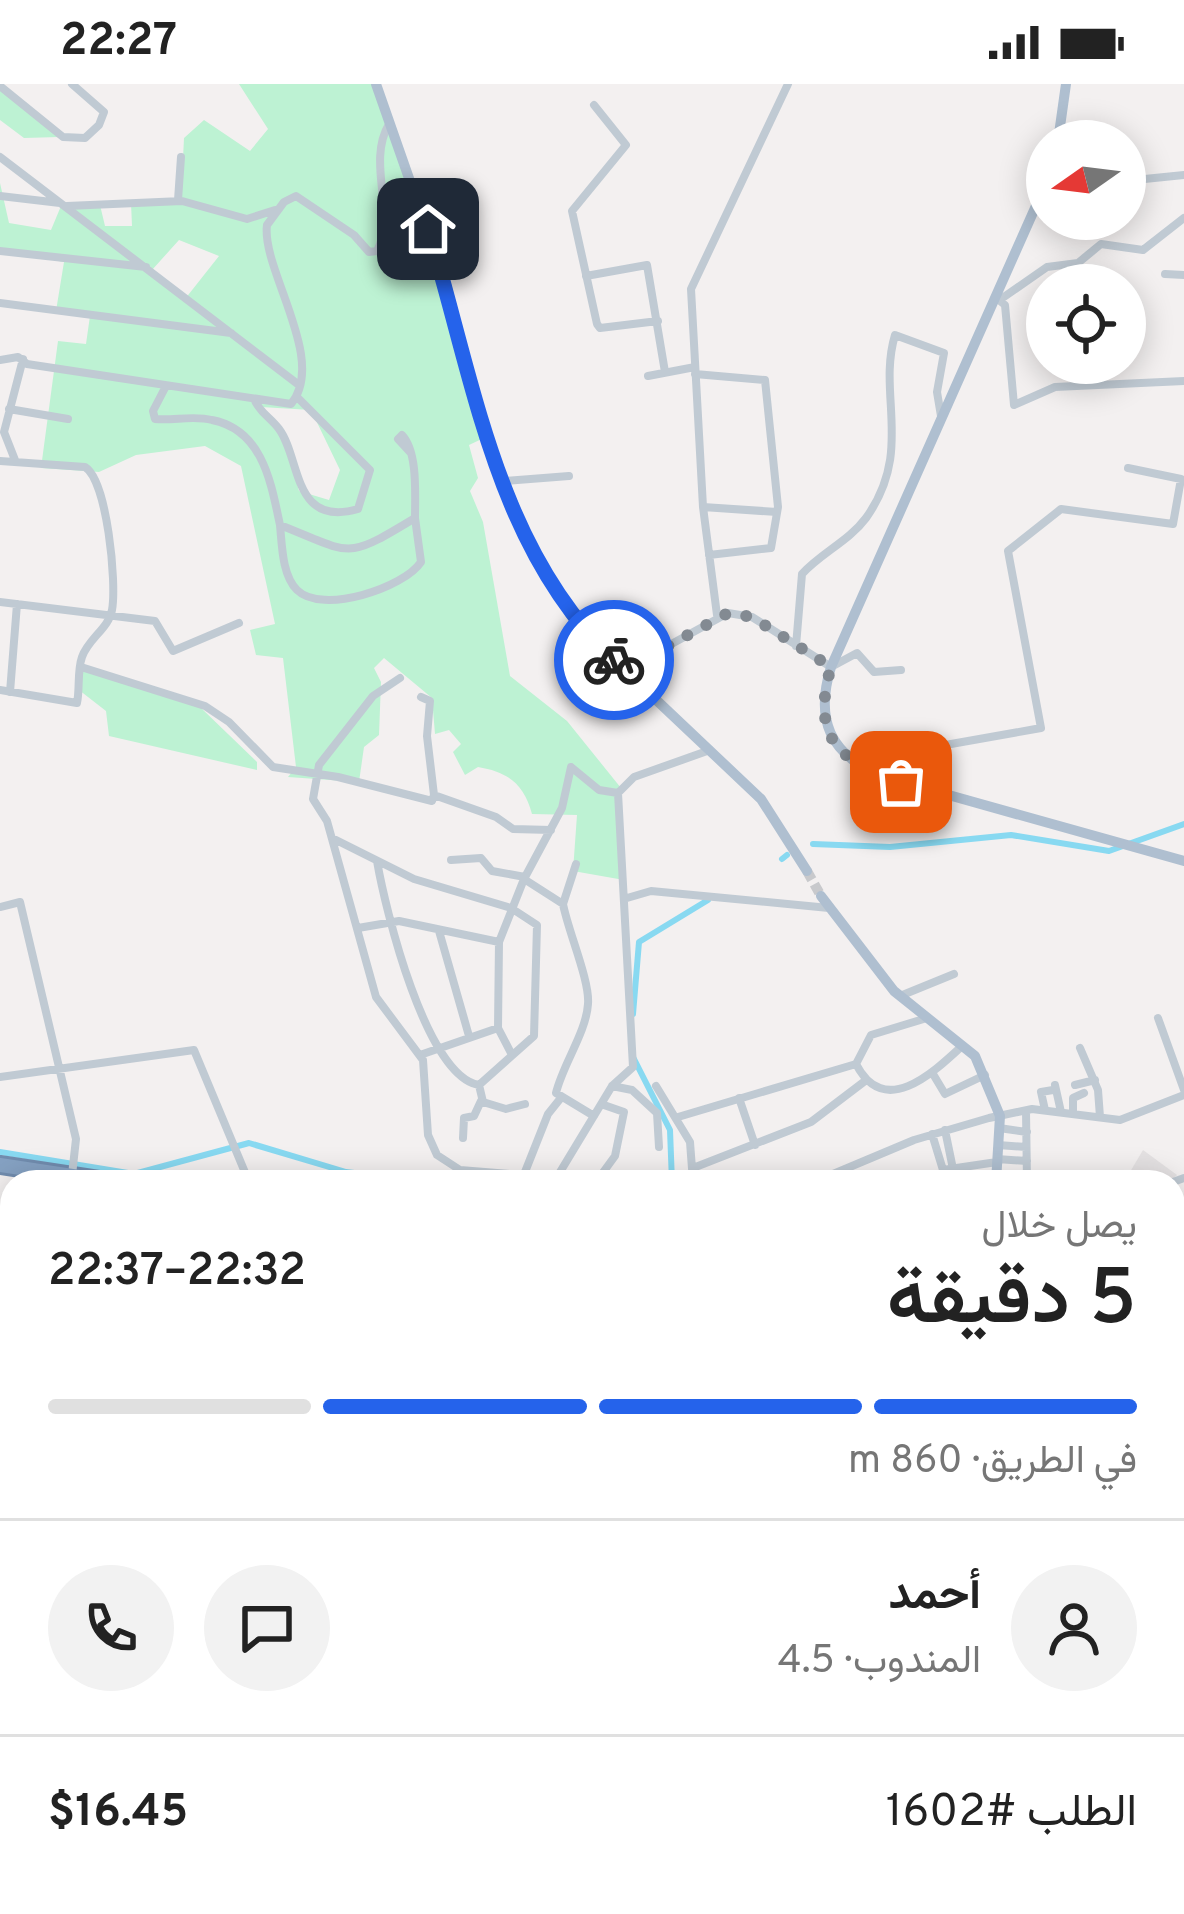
<!DOCTYPE html>
<html lang="ar">
<head>
<meta charset="utf-8">
<style>
	body { margin:0; font-family:Overpass,Vazirmatn,sans-serif; background:#f2f2f2; color:#222; direction:rtl; height:100vh; display:flex; flex-direction:column; font-size:45px; white-space:nowrap }
	* { box-sizing:border-box; margin:0 }
	p { font-size:39px; color:#767676 }
	.icon { flex:none; width:66px; height:66px; fill:none; stroke:currentColor; stroke-width:2; stroke-linecap:round; stroke-linejoin:round }
	.map { position:relative; flex:1; overflow:hidden; direction:ltr }
	.details { position:absolute; left:0px; top:1086px; width:1185px; height:744px; display:flex; flex-direction:column; background:#fff; border-radius:36px 36px 0 0; box-shadow:0 6px 30px #0003; direction:rtl }
	.details>* { flex:none }
	.needle { width:78px; rotate:256deg }
	.tools { position:absolute; left:1026px; top:36px; display:grid; gap:24px }
	.tools a { display:grid; place-items:center; width:120px; height:120px; border-radius:50%; background:#fff; box-shadow:0 6px 30px #0003; font-size:60px }
	.pin { position:absolute; display:grid; place-items:center; width:102px; height:102px; color:#fff; margin:-51px; border-radius:24px; box-shadow:0 6px 18px #0006 }
	.courier { position:absolute; display:grid; place-items:center; width:120px; height:120px; margin:-60px; border:9px solid #2563eb; border-radius:50%; background:#fff; color:#222; box-shadow:0 3px 15px #0007 }
	.head em { font-style:normal; font-weight:600 }
	.head div { display:flex; flex-direction:column-reverse }
	.head { display:flex; align-items:center; justify-content:space-between; height:204px; padding:0 48px }
	h1 { font-size:78px; font-weight:600; line-height:90px }
	.bar { display:grid; grid-template-columns:repeat(4,1fr); gap:18px 12px; align-content:center; height:144px; padding:0 48px }
	.bar i { height:15px; border-radius:9px; background:#e0e0e0 }
	.bar .current { background:#2563eb }
	.bar p { grid-column:span 4 }
	.line { display:flex; align-items:center; gap:30px; padding:0 48px; border-top:3px solid #e0e0e0 }
	.line div { flex:1 }
	.round { display:grid; place-items:center; flex:none; width:126px; height:126px; border-radius:63px; background:#f2f2f2 }
	.status { display:flex; justify-content:space-between; align-items:center; height:84px; padding:0 60px; background:#fff; direction:ltr }
	.status svg { height:33px; fill:currentColor }
	.map>svg:first-child { display:block }
</style>
</head>
<body>
<div class="status"><b>22:27</b><svg viewBox="0 0 49 12"><path d="M0 12V9h3v3zM5 12V6h3v6zM10 12V3h3v9zM15 12V0h3v12zM26 1h20v11H26zM47 4h2v5h-2z"/></svg></div>
<div class="map">
<svg width="1184" height="1830" viewBox="0 0 1184 1830">
	<rect width="100%" height="100%" fill="#f3f0f0"/>
	<path fill="#e4e1e2" d="M 1143,1066 L 1177,1091 L 1170,1098 L 1124,1098 Z"/>
	<path fill="#bdf2d3" fill-rule="evenodd" d="M 0,0 L 59,53 L 24,54 L 0,36 Z
		M 239,0 L 380,0 L 486,353 L 469,361 L 478,394 L 470,407 L 483,438 L 510,592 L 567,637 L 621,704 L 624,796 L 573,787 L 577,731 L 532,730 C 524,700 508,688 478,683 L 465,691 L 453,668 L 461,660 L 449,646 L 435,650 L 432,614 L 384,574 L 374,584 L 381,598 L 379,651 L 364,663 L 359,698 L 288,693 L 296,683 L 283,574 L 256,571 L 250,546 L 275,540 L 241,382 L 205,362 L 136,371 L 99,388 L 41,384 L 58,257 L 86,260 L 90,232 L 56,227 L 64,178 L 0,166 L 0,99 L 9,139 L 51,146 L 61,122 L 100,121 L 105,142 L 132,142 L 131,119 L 181,116 L 184,54 L 204,36 L 250,67 L 268,45 ZM 179,156 L 219,172 L 185,215 L 152,186 ZM 261,323 L 311,326 L 340,386 L 329,416 L 299,407 L 286,357 Z
		M 79,582 L 200,623 L 257,678 L 257,686 L 109,652 L 106,627 L 79,606 Z"/>
	<path fill="#88d9f1" d="M 1173,1743 L 1184,1745 L 1184,1830 L 0,1830 L 0,1759 L 12,1758 L 12,1818 L 1173,1818 Z"/>
	<g fill="none" stroke-linecap="round" stroke-linejoin="round">
		<path stroke="#88d9f1" stroke-width="6" d="M 813,760 L 890,763 L 1011,751 L 1109,767 L 1184,740
			M 782,775 L 787,771
			M 633,930 L 639,858 L 708,816
			M 633,973 L 670,1046 L 672,1098
			M 0,1068 L 134,1090 L 249,1059 L 346,1088 L 428,1098"/>
		<path stroke="#c8c9cc" stroke-width="10" stroke-dasharray="10 5" stroke-linecap="butt" d="M 807,787 L 821,812"/>
		<g stroke="#718cae" stroke-width="20">
			<path id="highway" d="M 0,1081 L 112,1098
				M 1173,1438 L 1184,1446"/>
		</g>
		<path stroke="#c0cad3" stroke-width="8" d="M 0,2 L 63,53 L 85,54 L 99,41 L 104,28 L 72,0
			M 594,21 L 626,61 L 572,127 L 597,240 L 600,244 L 658,237
			M 0,73 L 299,301
			M 1125,97 L 1184,91
			M 0,112 L 60,119
			M 178,116 L 181,73
			M 67,122 L 182,117 L 247,135 L 275,126
			M 0,167 L 146,183
			M 1165,190 L 1184,191
			M 586,192 L 647,181 L 665,288
			M 995,213 L 1005,221 L 1014,321 L 1055,303 L 1184,297
			M 1001,215 L 1047,183 L 1078,179 L 1101,160 L 1143,166 L 1184,134
			M 0,219 L 231,249
			M 0,276 L 18,273 L 27,280 L 291,320 C 328,276 261,185 267,141 L 284,118 L 296,112 L 354,151 L 369,168 L 377,167 C 397,129 366,79 389,40
			M 695,290 L 765,296 L 778,423 L 771,464 L 709,471
			M 648,292 L 695,283
			M 166,302 L 153,327 L 155,335 C 173,337 193,331 212,336 C 263,346 271,399 280,441 C 353,470 344,477 415,434 C 415,410 418,368 402,351 L 398,355 L 410,368
			M 254,315 C 260,329 270,333 279,345 C 301,374 292,444 358,425 L 370,386 L 297,313
			M 9,325 L 68,335
			M 15,376 L 4,348 L 23,275
			M 0,377 L 85,383 C 107,396 117,499 112,526 C 109,544 88,555 82,573 C 77,587 80,605 77,619 L 0,606
			M 504,397 L 569,392
			M 703,423 L 777,428
			M 280,441 C 282,461 282,491 297,506 C 322,531 404,504 421,478 L 415,434
			M 0,518 L 155,537 L 173,567 L 239,539
			M 717,531 L 703,423 L 691,205 L 788,0
			M 796,562 L 802,490 C 821,469 849,457 866,434 C 914,367 877,311 895,251 L 944,269 L 937,308 L 941,332
			M 81,583 L 205,622 L 229,638 L 273,683 L 338,693 L 432,717 L 434,711
			M 624,586 L 728,529 L 752,533 L 831,583 L 857,569 L 874,588 L 901,586
			M 400,594 L 373,612 L 319,681 L 313,715 L 327,737 L 376,913 L 423,976 L 428,1051 L 437,1071 L 460,1086 L 521,1091
			M 10,608 L 17,520
			M 421,613 L 430,617 L 427,652 L 434,711 L 496,733 L 513,745 L 551,746
			M 863,683 L 906,668 L 1041,644 L 1008,467 L 1061,425 L 1173,440 L 1181,395 L 1128,384
			M 332,754 L 414,795 L 511,824 L 537,841 L 534,952 L 479,1001 C 426,993 385,824 377,777
			M 451,776 L 481,774 L 492,787 L 525,793
			M 524,795 L 563,820 C 568,847 590,897 588,920 C 586,949 563,980 556,1009 L 594,1032
			M 627,814 L 651,807 L 829,824
			M 563,820 L 576,780
			M 0,823 L 20,818 L 76,1055 L 72,1091
			M 358,844 L 399,837 L 499,858
			M 439,847 L 469,952
			M 900,912 L 954,890
			M 927,934 L 871,951 L 856,980 C 884,1034 931,991 962,962
			M 1158,934 L 1184,1006
			M 1080,964 L 1098,1006 L 1100,1033
			M 420,971 L 498,944
			M 512,971 L 498,944 L 499,858 L 524,795 L 562,724 L 571,683 L 599,706 L 618,709
			M 933,990 L 945,1010 L 985,991
			M 0,993 L 194,966 L 249,1098
			M 479,1001 L 483,1018 L 506,1025 L 525,1020
			M 1055,1001 L 1061,1028
			M 1075,1001 L 1095,996
			M 612,1002 L 632,1006 L 657,1029 L 659,1063
			M 656,1002 L 690,1058 L 693,1098
			M 739,1014 L 755,1061
			M 1045,1026 L 1041,1008 L 1053,1006
			M 1026,1027 L 1027,1098
			M 1073,1030 L 1073,1014 L 1084,1009
			M 678,1033 L 856,980
			M 999,1044 L 1027,1048
			M 945,1046 L 953,1085
			M 932,1050 L 943,1086 L 997,1078
			M 463,1054 L 464,1034 L 474,1032 L 481,1017
			M 998,1061 L 1026,1063
			M 997,1075 L 1027,1077
			M 693,1084 L 811,1038 L 865,997
			M 521,1098 L 548,1030 L 560,1015
			M 554,1098 L 612,1002 L 633,983 L 618,709 L 634,693 L 710,666
			M 596,1098 L 615,1072 L 624,1028 L 601,1020
			M 814,1098 L 914,1056 L 989,1034 L 1032,1025 L 1120,1036 L 1184,1011
			M 1173,1098 L 1184,1094
			M 1173,1130 L 1184,1128
			M 1173,1179 L 1184,1195
			M 1173,1209 L 1184,1245
			M 1173,1340 L 1184,1343
			M 0,1365 L 12,1372
			M 1173,1642 L 1184,1643
			M 0,1684 L 6,1686 L 11,1728"/>
		<path stroke="#afbfd0" stroke-width="10" d="M 376,0 L 446,200 L 486,353 L 537,478 L 578,542 L 761,715 L 807,787
			M 1058,57 L 1066,0
			M 1047,97 L 831,583 C 815,635 829,670 881,692 L 1184,777
			M 821,812 L 894,907 L 975,972 L 1000,1032 L 996,1098"/>
		<use href="#highway" stroke="#85a1c2" stroke-width="14"/>
	</g>
	<g fill="none" stroke-linecap="round" stroke-linejoin="round">
		<path stroke="#838a92" stroke-width="12" stroke-dasharray="0 21.6" d="M 614,576 L 624,586 L 728,529 L 752,533 L 831,583 C 811,652 837,677 901,698"/>
		<path stroke="#2563eb" stroke-width="15" d="M 428,145 C 474,294 495,463 614,576"/>
	</g>
</svg>
<div class="tools">
<a><svg class="needle" viewBox="-14 -14 28 28"><path d="M0-13l5 13h-10z" fill="#e53935"/><path d="M0 13l5-13h-10z" fill="#767676"/></svg></a>
<a><svg class="icon" aria-label="locate" viewBox="0 0 24 24"><circle cx="12" cy="12" r="6"/><path d="M12 2v4M12 18v4M2 12h4M18 12h4"/></svg></a>
</div>
<div class="pin" style="left:901px;top:698px;background:#ea580c"><svg class="icon" aria-label="bag" viewBox="0 0 24 24"><path d="M5 8h14l-1 12H6zM9 8a3 3 0 0 1 6 0"/></svg></div>
<div class="pin" style="left:428px;top:145px;background:#1f2937"><svg class="icon" aria-label="home" viewBox="0 0 24 24"><path d="M3 11l9-7 9 7M6 9v11h12V9"/></svg></div>
<div class="courier" style="left:614px;top:576px"><svg class="icon" aria-label="bike" viewBox="0 0 24 24"><circle cx="6" cy="16" r="4"/><circle cx="18" cy="16" r="4"/><path d="M6 16l4-8h5l3 8M10 8l3 8H6M13 5h3"/></svg></div>
<section class="details">
<div class="head"><div><h1>5 دقيقة</h1><p>يصل خلال</p></div><em>22:32–22:37</em></div>
<div class="bar"><i class="current"></i><i class="current"></i><i class="current"></i><i></i><p>في الطريق · 860 m</p></div>
<div class="line" style="height:216px"><a class="round"><svg class="icon" aria-label="person" viewBox="0 0 24 24"><circle cx="12" cy="8" r="4"/><path d="M4 21q1-7 8-7t8 7"/></svg></a><div><b>أحمد</b><p>المندوب · 4.5</p></div><a class="round"><svg class="icon" aria-label="chat" viewBox="0 0 24 24"><path d="M4 5h16v11H9l-5 4z"/></svg></a><a class="round"><svg class="icon" aria-label="phone" viewBox="0 0 24 24"><path d="M5 4h4l2 5-3 2q2 4 5 5l2-3 5 2v4C11 20 4 13 5 4z"/></svg></a></div>
<div class="line" style="height:156px"><div>الطلب #1602</div><b>$16.45</b></div>
</section>
</div>
</body>
</html>
